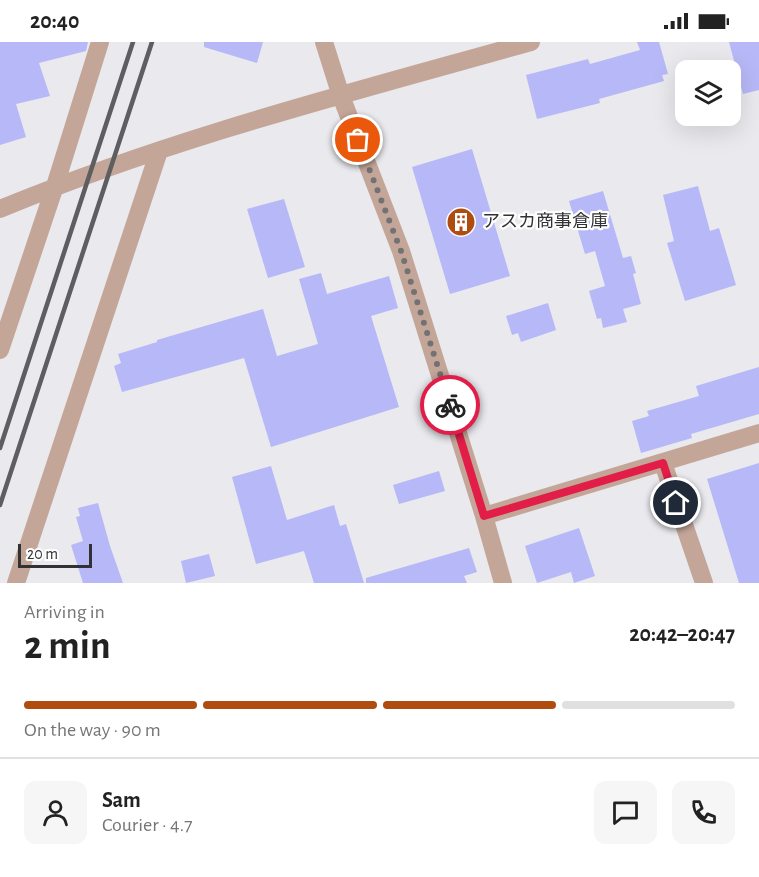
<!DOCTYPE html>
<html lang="en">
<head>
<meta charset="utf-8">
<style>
	body { margin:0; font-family:"Alegreya Sans","Noto Sans JP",sans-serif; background:#f6f6f6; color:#222; height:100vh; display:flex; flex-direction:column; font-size:22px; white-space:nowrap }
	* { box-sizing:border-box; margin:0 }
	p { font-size:20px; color:#767676 }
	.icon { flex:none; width:33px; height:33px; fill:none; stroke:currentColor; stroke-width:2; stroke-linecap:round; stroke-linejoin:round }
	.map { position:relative; height:541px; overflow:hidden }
	.panel { display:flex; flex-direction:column; background:#fff; flex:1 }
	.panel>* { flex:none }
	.tools { position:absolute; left:675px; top:18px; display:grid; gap:12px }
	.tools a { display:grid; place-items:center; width:66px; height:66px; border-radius:12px; background:#fff; box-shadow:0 6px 24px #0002; font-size:30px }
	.scale { position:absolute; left:18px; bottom:15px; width:74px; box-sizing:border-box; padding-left:6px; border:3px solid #323234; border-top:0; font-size:16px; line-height:21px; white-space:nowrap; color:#323234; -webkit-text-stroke:4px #fff; paint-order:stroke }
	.pin { position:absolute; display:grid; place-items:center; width:51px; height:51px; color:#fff; margin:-26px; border:3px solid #fff; border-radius:50%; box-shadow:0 2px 6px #0007 }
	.courier { position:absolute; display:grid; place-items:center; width:60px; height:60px; margin:-30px; border:4px solid #e11d48; border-radius:50%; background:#fff; color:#222; box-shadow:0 2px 8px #0007 }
	.head em { font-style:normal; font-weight:600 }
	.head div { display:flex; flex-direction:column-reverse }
	.head { display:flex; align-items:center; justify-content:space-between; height:102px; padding:0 24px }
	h1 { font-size:39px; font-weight:600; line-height:45px }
	.bar { display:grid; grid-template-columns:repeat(4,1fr); gap:9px 6px; align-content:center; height:72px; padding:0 24px }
	.bar i { height:8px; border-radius:4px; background:#e0e0e0 }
	.bar .selected { background:#af4d11 }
	.bar p { grid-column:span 4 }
	.line { display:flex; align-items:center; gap:15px; padding:0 24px; border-top:2px solid #e0e0e0 }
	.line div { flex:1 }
	.round { display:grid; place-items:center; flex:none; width:63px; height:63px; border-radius:12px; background:#f6f6f6 }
	.status { display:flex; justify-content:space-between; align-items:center; height:42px; padding:0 30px; background:#fff; direction:ltr }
	.status svg { height:16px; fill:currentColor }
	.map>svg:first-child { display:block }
</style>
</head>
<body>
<div class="status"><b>20:40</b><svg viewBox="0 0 49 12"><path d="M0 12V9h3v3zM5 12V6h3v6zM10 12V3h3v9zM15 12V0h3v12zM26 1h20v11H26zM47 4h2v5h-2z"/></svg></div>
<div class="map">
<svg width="759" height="541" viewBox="0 0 759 541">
	<rect width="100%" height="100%" fill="#e9e9ee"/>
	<path fill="#b7b8f7" d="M 0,0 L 88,0 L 86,9 L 39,21 L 50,54 L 16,62 L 26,95 L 0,103 Z
		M 204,0 L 263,0 L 257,21 L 204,5 Z
		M 637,0 L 659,0 L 668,32 L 662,33 L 664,39 L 599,57 L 600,61 L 537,77 L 526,33 L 588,17 L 590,22 L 640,8 Z
		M 729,0 L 759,0 L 759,48 L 743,52 Z
		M 472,107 L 510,234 L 450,252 L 412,125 Z
		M 698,144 L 710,189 L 719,186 L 736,243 L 685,259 L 667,201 L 674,199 L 663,153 Z
		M 603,149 L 623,216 L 631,214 L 636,231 L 633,232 L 641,262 L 623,267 L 627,280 L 603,286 L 601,276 L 597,277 L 589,249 L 605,244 L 595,209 L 585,212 L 569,159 Z
		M 284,157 L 305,225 L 268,236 L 247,167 Z
		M 321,231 L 327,252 L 389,234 L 398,266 L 371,274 L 399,365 L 271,405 L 244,316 L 122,350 L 114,324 L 121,321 L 118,312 L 157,300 L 157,298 L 263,267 L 277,314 L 318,302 L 299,237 Z
		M 548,261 L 556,288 L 521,300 L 518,291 L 512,293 L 506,274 Z
		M 759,325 L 759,372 L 691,392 L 692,396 L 641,411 L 632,379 L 649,374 L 647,369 L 699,354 L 696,344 Z
		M 759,421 L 759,541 L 739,541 L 707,437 Z
		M 271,424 L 287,478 L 334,463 L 340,484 L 346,482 L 364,541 L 314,541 L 304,509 L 256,522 L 232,435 Z
		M 439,429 L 445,449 L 399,462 L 393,443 Z
		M 98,461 L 110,504 L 123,541 L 83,541 L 71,503 L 83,499 L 76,475 L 80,474 L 78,466 Z
		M 579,486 L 595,534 L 574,541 L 571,530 L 537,541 L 525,504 Z
		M 469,506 L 477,530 L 464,534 L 467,541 L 366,541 L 366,536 Z
		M 209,512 L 215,534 L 186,541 L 181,519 Z"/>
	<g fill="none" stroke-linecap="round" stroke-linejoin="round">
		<path stroke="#c4a699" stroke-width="18" d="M 324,0 L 341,54 L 401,209 L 484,474 L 503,541
			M 0,167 C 172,96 353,50 531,0
			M 0,308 L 55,144 L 100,0
			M 663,421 L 704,541
			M 484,474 L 759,391
			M 16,541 L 159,109"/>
		<path stroke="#5e5e61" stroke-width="4.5" d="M 0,406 L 133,0
			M 0,463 L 152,0"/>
	</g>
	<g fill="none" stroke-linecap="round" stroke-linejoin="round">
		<path stroke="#727275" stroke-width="6" stroke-dasharray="0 10.8" d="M 358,98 L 401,209 L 450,363"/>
		<path stroke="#e11d48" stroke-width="8" d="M 450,363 L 484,474 L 663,421 L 676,461"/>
	</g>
	<defs>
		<g id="building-disc" transform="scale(1.5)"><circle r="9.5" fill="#af4d11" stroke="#fff"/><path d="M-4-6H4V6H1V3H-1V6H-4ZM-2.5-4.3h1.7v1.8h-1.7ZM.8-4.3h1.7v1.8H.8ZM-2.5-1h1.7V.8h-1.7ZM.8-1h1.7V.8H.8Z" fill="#fff"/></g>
	</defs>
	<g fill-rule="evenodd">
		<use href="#building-disc" x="461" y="180"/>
	</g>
	<g text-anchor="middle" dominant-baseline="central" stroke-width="4.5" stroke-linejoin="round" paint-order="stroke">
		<g font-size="18" fill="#323234" stroke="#fff" text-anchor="start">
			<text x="482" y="180">アスカ商事倉庫</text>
		</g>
	</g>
</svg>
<div class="tools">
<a><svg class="icon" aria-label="layers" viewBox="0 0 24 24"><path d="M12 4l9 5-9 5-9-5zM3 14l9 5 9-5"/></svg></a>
</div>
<div class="scale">20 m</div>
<div class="pin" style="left:358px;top:98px;background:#ea580c"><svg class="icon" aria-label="bag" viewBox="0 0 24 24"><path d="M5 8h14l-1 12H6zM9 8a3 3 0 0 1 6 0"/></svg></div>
<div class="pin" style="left:676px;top:461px;background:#1f2937"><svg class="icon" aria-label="home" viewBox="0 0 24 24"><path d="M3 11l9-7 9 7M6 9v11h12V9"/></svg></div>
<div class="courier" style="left:450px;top:363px"><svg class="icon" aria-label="bike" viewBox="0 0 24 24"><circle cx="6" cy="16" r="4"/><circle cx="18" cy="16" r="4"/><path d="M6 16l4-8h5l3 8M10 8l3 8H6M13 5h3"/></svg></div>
</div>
<section class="panel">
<div class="head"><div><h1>2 min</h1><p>Arriving in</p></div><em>20:42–20:47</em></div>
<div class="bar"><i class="selected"></i><i class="selected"></i><i class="selected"></i><i></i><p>On the way · 90 m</p></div>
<div class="line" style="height:108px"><a class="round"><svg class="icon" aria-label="person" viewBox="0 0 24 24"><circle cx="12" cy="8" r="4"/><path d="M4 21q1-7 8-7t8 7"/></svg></a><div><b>Sam</b><p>Courier · 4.7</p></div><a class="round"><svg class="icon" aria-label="chat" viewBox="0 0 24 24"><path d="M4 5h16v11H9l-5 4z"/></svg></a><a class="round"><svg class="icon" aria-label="phone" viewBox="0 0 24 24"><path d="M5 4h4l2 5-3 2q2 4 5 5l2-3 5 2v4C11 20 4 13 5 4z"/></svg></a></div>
</section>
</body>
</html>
